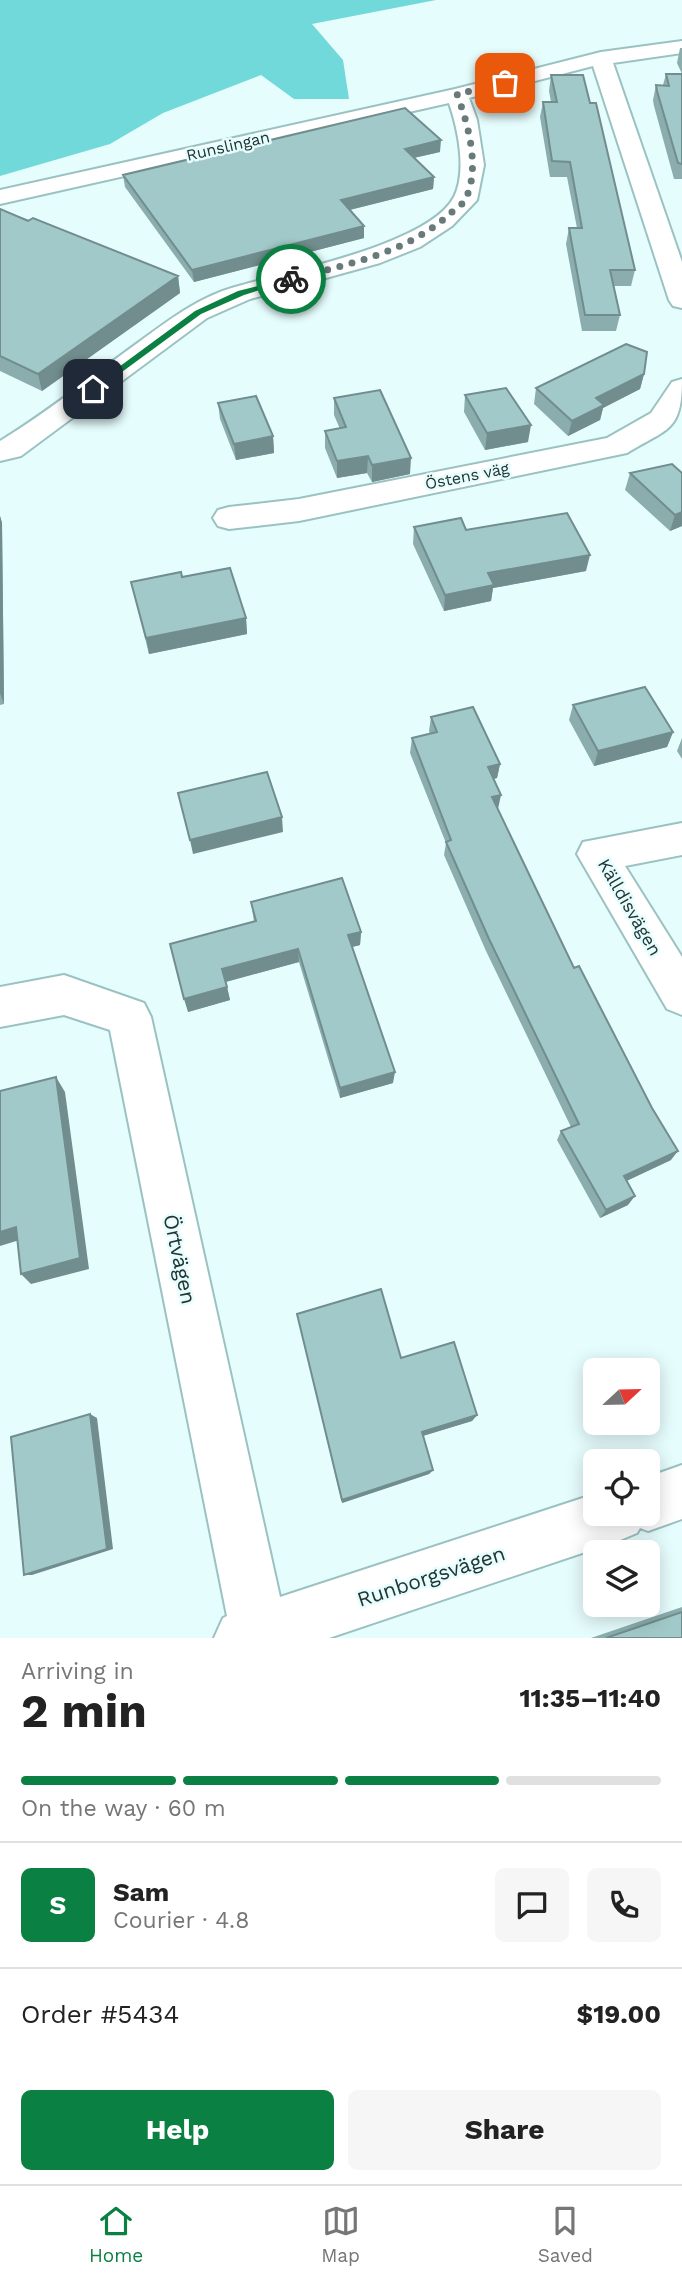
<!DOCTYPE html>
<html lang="en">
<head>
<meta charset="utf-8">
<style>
	body { margin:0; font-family:"Work Sans",sans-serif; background:#f6f6f6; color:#222; height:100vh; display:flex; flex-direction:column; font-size:26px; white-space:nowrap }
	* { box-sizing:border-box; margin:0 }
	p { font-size:23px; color:#767676 }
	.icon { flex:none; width:38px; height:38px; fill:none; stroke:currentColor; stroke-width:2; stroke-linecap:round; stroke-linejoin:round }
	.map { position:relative; height:1638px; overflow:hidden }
	.drawer { display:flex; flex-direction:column; background:#fff; flex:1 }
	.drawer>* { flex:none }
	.needle { width:46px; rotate:68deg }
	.tools { position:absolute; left:583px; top:1358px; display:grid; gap:14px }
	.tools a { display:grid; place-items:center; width:77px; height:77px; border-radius:10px; background:#fff; box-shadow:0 4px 18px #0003; font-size:35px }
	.pin { position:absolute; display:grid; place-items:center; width:60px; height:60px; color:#fff; margin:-30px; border-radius:14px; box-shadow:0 4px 10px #0006 }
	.courier { position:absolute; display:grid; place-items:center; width:70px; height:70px; margin:-35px; border:5px solid #0b8043; border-radius:50%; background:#fff; color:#222; box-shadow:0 2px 9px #0007 }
	.summary em { font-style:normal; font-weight:700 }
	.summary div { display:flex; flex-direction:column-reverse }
	.summary { display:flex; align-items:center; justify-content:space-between; height:119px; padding:0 21px }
	h1 { font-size:46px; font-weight:700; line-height:52px }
	.bar { display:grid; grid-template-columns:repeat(4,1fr); gap:10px 7px; align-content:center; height:84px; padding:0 21px }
	.bar i { height:9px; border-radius:5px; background:#e0e0e0 }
	.bar .on { background:#0b8043 }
	.bar p { grid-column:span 4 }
	.line { display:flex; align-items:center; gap:18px; padding:0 21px; border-top:2px solid #e0e0e0 }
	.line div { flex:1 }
	.round { display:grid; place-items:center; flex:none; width:74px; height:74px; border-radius:10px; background:#f6f6f6 }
	.button { display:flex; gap:14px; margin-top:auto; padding:14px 21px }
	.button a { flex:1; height:80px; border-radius:10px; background:#0b8043; color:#fff; font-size:28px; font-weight:700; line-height:80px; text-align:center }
	.button a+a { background:#f6f6f6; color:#222 }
	.menu { display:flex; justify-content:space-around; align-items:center; height:98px; border-top:2px solid #e0e0e0; background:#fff; font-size:19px; color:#767676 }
	.menu a { display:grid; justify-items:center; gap:4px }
	.menu .on { color:#0b8043 }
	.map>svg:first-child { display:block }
</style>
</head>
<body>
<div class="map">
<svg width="682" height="1638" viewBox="0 0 682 1638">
	<rect width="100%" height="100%" fill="#e6fdfd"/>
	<path fill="#72d9da" d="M 0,0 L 436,0 L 312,24 L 343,60 L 349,99 L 294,99 L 261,75 L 163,113 L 110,144 L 0,176 Z"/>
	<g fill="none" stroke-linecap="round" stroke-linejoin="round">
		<g stroke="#9bc2c2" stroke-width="4">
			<path id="street" d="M 682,41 L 682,53 L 613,63 L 682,262 L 682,308 L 673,306 L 669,300 L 593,66 L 469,98 L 477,120 L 484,165 L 477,200 L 452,226 L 420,247 L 380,263 L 250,299 L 207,318 L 21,456 L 0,461 L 0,441 C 48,412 93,375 139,342 C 169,320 199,297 235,287 C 285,272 429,245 454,197 C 467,171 458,129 449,103 L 0,204 L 0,190 L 455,89 L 601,52 Z
				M 682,379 C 682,432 668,428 627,453 L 299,521 L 229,529 L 218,526 L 213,518 L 218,510 L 229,507 L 299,499 L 607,438 L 651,413 L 672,382 Z
				M 682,823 L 682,855 L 625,866 L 682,957 L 682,1015 L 667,1009 L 577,854 L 583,842 Z
				M 64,975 L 144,1003 L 151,1017 L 280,1597 L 595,1494 L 595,1514 L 648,1514 L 648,1477 L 682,1465 L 682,1519 L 648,1531 L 640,1528 L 637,1533 L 618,1541 L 329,1638 L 214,1638 L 223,1618 L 227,1616 L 110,1030 L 64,1015 L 0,1027 L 0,987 Z"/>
		</g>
		<use href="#street" fill="#fff" fill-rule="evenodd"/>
	</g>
	<path fill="#8badad" d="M 680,48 L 682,48 L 682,179 L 674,179 L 654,106 L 653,100 L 656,85 L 663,85 L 666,74 L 682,74 L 677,63 Z
		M 551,75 L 635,270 L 631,286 L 614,286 L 620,315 L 616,331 L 582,331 L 566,244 L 569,228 L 577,228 L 567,177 L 550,177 L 540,117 L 543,102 L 551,102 L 549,91 Z
		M 440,152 L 414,158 L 434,177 L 433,189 L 350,210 L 364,238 L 194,282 L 125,187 L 123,175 Z
		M 0,209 L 178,276 L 180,293 L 42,391 L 0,371 Z
		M 644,374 L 640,389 L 603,408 L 600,420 L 568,436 L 534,404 L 536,388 Z
		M 465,395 L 528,442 L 485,450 L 464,412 Z
		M 334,398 L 410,474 L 372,482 L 367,473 L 337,478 L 325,448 L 325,431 L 340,429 L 334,415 Z
		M 218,403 L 273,436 L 274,453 L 236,460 L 220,419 Z
		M 630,473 L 682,473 L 682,526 L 670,531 L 625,490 Z
		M 0,516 L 2,523 L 4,704 L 0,705 Z
		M 414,527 L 466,530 L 586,571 L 493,588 L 491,601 L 444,611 L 413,544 Z
		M 182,577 L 246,618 L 247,634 L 149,654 L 131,582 Z
		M 573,705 L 673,732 L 667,747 L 594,766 L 569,720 Z
		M 431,717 L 500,764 L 497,778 L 493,779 L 498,809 L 574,968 L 671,1160 L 626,1181 L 628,1205 L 600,1218 L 557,1140 L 561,1131 L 571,1127 L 486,951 L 444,855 L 446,843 L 410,753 L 412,738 L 430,734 L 429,731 Z
		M 682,738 L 682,759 L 677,751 Z
		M 251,902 L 361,932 L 360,945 L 352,947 L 393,1083 L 340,1098 L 299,962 L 226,982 L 230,1000 L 188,1012 L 254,922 Z
		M 297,1314 L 401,1358 L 477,1415 L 472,1421 L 423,1436 L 433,1470 L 429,1474 L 342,1503 Z
		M 682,1607 L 682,1638 L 591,1638 Z"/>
	<path fill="#718d8d" d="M 441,140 L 440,152 L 404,160 L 405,149 Z
		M 434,177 L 433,189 L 341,212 L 341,200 Z
		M 364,226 L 364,238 L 194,282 L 192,270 Z
		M 178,276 L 180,293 L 42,391 L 38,374 Z
		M 644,374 L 640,389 L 603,408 L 600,420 L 568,436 L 572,421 L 596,398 Z
		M 531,425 L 528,442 L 485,450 L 487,433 Z
		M 273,436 L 274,453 L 236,460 L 234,444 Z
		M 368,456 L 367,473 L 337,478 L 337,461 Z
		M 411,458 L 410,474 L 372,482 L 372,465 Z
		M 682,512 L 682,526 L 670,531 L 675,515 Z
		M 0,516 L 2,523 L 4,704 L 0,693 Z
		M 590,555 L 586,571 L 493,588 L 491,601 L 444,611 L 445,595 L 488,573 Z
		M 246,618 L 247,634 L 149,654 L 146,638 Z
		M 673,732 L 667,747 L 594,766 L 598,751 Z
		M 500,764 L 497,778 L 485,781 L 488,767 Z
		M 501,795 L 498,809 L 492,797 Z
		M 282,817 L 283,832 L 193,854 L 190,840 Z
		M 361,932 L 360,945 L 348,948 L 348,935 Z
		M 298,949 L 299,962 L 225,982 L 222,969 Z
		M 227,987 L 230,1000 L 188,1012 L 184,999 Z
		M 395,1072 L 393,1083 L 340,1098 L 340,1088 Z
		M 56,1077 L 65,1092 L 89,1269 L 31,1284 L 21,1274 Z
		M 678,1151 L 671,1160 L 618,1185 L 624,1176 Z
		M 635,1196 L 628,1205 L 600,1218 L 606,1210 Z
		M 16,1227 L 26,1238 L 0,1246 L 0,1232 Z
		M 90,1414 L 97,1418 L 113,1549 L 32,1575 L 24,1575 Z
		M 477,1415 L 472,1421 L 419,1437 L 422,1432 Z
		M 433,1470 L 429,1474 L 342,1503 L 342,1500 Z"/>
	<path fill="#a2c9c9" stroke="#718d8d" stroke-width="2" d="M 666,74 L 682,74 L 682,164 L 678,163 L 657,91 L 656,85 L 669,86 Z
		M 551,75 L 583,75 L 590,103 L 596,103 L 635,270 L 610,270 L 620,315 L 585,315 L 569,228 L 582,228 L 570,162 L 552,161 L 543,102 L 557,102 Z
		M 405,108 L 441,140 L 405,149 L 434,177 L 341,200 L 364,226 L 192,270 L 123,175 Z
		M 0,209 L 28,221 L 33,218 L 178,276 L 38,374 L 0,356 Z
		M 626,344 L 647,352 L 644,374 L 596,398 L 604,405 L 572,421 L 536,388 Z
		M 506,388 L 531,425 L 487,433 L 465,395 Z
		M 380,390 L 411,458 L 372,465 L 368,456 L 337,461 L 325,431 L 346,427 L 334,398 Z
		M 256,396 L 273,436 L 234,444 L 218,403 Z
		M 672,464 L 682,473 L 682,512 L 675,515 L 630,473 Z
		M 567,513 L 590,555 L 488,573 L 494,585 L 445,595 L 414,527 L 461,518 L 466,530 Z
		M 230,568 L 246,618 L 146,638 L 131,582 L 181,572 L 182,577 Z
		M 645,687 L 673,732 L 598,751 L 573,705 Z
		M 473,707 L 500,764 L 488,767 L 501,795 L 492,797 L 574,968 L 579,966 L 652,1108 L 678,1151 L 624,1176 L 635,1196 L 606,1210 L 561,1131 L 579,1124 L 489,939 L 446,842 L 451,840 L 412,738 L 437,732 L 431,717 Z
		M 267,772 L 282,817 L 190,840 L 178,793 Z
		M 342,878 L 361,932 L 348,935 L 395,1072 L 340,1088 L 298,949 L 222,969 L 227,987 L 184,999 L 170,944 L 256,921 L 251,902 Z
		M 56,1077 L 80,1258 L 21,1274 L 16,1227 L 0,1232 L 0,1091 Z
		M 381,1289 L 401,1358 L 454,1342 L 477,1415 L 422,1432 L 433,1470 L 342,1500 L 297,1314 Z
		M 90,1414 L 107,1549 L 24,1575 L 11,1437 Z
		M 682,1612 L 682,1638 L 606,1638 Z"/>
	<path fill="#0b8043" d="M 289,278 L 295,279 L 244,295 L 201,314 L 96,391 L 89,389 L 195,311 L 238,291 Z"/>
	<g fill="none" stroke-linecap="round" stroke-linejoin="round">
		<path stroke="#687a7a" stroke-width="7" stroke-dasharray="0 12.6" d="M 291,279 C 348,264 409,253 453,211 C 457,208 463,204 465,200 C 481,169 468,124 457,94 L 505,83"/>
	</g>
	<g text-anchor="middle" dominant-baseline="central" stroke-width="5" stroke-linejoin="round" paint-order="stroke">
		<g font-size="16" fill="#243434" stroke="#e6fdfd">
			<text transform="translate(228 146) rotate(-13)">Runslingan</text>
			<text transform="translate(467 476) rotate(-11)">Östens väg</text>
		</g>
		<g font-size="18" fill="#243434" stroke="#e6fdfd">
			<text transform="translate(630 907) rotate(60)">Källdisvägen</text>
		</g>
		<g font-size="21" fill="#243434" stroke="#e6fdfd">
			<text transform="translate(180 1259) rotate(78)">Örtvägen</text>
			<text transform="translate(431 1576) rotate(-18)">Runborgsvägen</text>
		</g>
	</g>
</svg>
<div class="tools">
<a><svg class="needle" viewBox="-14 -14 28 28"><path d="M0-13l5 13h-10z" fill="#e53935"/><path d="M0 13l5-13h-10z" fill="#767676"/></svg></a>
<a><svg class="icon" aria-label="locate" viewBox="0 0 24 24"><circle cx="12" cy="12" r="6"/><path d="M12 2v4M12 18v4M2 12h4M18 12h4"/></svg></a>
<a><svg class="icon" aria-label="layers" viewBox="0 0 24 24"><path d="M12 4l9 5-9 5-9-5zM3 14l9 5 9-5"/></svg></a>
</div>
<div class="pin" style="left:505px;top:83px;background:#ea580c"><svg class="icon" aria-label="bag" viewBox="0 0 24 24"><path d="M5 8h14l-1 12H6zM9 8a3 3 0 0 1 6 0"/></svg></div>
<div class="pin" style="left:93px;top:389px;background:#1f2937"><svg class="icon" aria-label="home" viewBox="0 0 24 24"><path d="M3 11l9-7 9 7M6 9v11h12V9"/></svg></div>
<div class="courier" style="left:291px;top:279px"><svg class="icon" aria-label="bike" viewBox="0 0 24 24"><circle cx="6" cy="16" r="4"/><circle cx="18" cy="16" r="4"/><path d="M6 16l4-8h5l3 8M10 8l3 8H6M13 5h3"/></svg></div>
</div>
<section class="drawer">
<div class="summary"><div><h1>2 min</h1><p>Arriving in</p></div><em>11:35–11:40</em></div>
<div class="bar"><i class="on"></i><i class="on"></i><i class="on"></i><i></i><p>On the way · 60 m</p></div>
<div class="line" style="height:126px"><b class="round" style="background:#0b8043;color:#fff">S</b><div><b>Sam</b><p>Courier · 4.8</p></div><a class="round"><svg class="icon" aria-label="chat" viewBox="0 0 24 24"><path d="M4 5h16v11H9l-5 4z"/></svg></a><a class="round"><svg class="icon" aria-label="phone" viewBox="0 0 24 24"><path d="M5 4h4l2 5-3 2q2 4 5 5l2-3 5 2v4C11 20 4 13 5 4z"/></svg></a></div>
<div class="line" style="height:91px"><div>Order #5434</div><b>$19.00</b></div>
<div class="button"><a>Help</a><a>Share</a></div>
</section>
<nav class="menu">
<a class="on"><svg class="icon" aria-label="home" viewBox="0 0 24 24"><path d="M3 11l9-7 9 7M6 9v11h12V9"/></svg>Home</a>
<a><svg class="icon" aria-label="map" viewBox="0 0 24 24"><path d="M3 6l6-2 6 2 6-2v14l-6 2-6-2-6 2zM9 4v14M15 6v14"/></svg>Map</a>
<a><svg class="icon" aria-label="saved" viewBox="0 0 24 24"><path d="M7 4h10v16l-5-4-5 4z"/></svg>Saved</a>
</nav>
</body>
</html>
